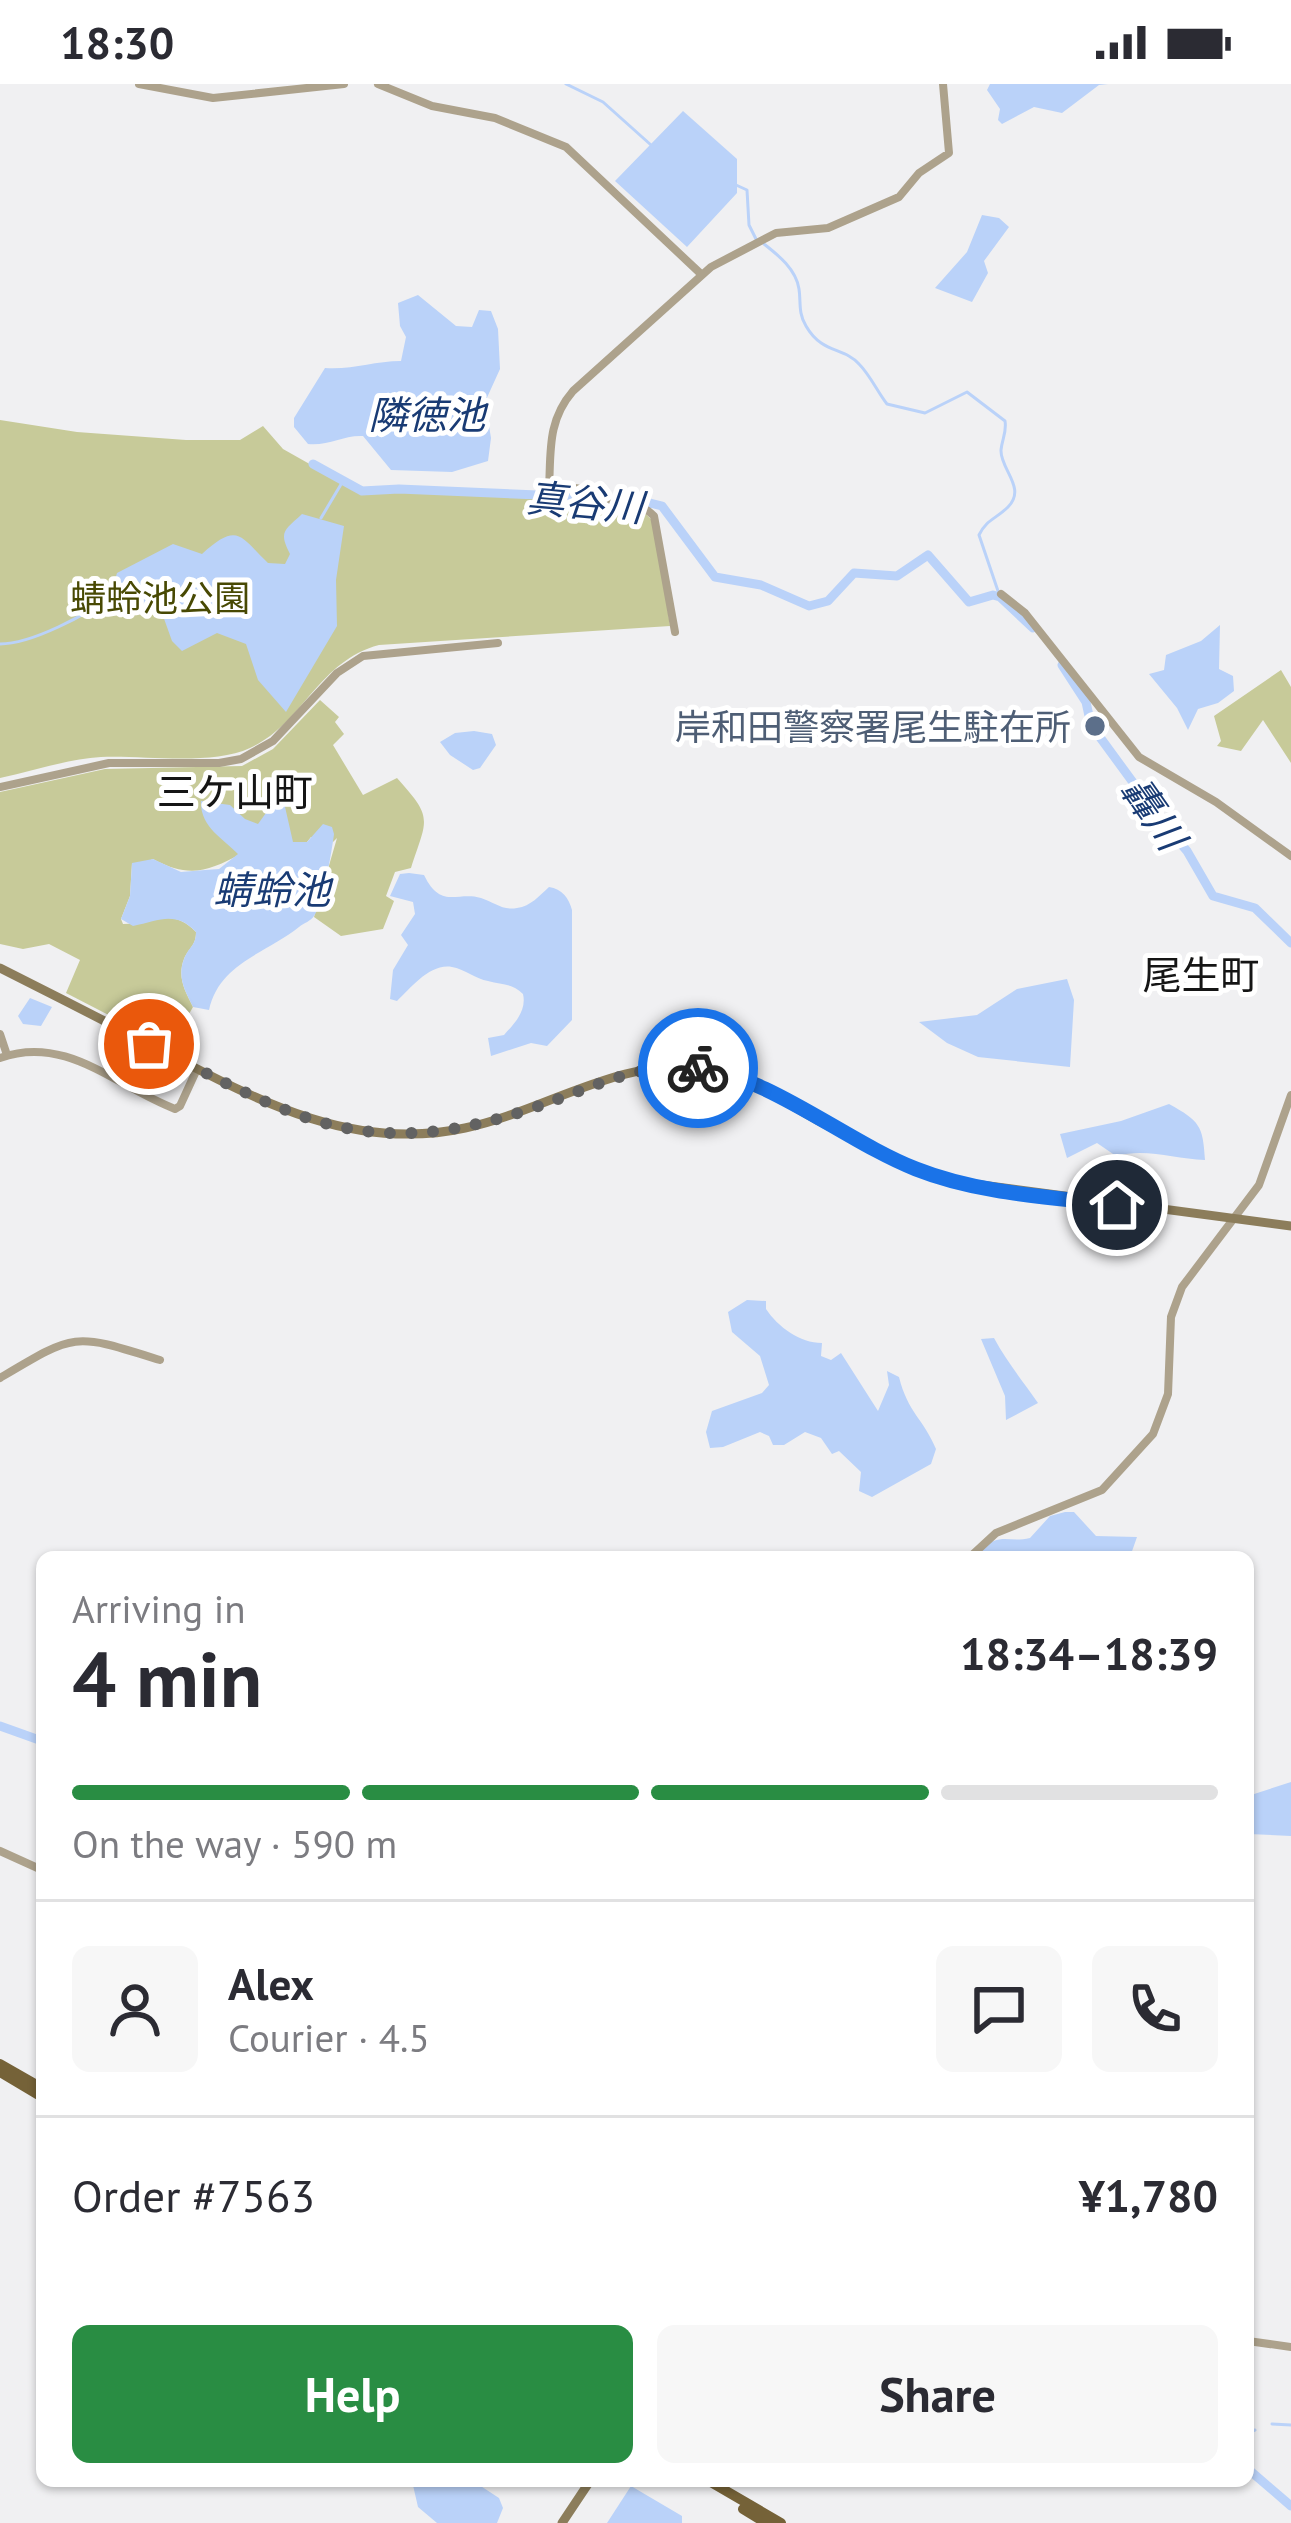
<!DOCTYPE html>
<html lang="en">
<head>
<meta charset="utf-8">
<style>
	body { margin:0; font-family:"PT Sans","Noto Sans JP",sans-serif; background:#f7f7f7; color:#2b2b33; height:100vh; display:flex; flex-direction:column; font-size:45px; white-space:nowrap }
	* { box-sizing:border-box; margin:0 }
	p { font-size:39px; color:#7c7c81 }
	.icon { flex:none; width:66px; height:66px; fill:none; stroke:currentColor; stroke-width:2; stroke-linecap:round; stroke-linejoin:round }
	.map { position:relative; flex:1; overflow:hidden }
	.details { position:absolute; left:36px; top:1467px; width:1218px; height:936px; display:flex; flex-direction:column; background:#fff; border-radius:18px; box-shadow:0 3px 9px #0004 }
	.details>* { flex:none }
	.pin { position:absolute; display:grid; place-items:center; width:102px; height:102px; color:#fff; margin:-51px; border:6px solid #fff; border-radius:50%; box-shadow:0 3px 12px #0007 }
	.courier { position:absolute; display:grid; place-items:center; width:120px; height:120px; margin:-60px; border:9px solid #1a73e8; border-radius:50%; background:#fff; color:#222; box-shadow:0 3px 15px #0007 }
	.summary em { font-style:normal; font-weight:700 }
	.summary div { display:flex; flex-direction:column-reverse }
	.summary { display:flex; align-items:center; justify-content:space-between; height:204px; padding:0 36px }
	h1 { font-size:78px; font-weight:700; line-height:90px }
	.bar { display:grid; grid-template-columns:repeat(4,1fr); gap:18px 12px; align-content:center; height:144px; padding:0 36px }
	.bar i { height:15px; border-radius:9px; background:#e1e1e2 }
	.bar .on { background:#298d43 }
	.bar p { grid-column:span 4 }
	.line { display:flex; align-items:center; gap:30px; padding:0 36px; border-top:3px solid #e1e1e2 }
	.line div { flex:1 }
	.round { display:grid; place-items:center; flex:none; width:126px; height:126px; border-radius:18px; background:#f7f7f7 }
	.primary-button { display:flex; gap:24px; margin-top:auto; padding:24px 36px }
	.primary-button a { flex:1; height:138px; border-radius:18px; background:#298d43; color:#fff; font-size:48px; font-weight:700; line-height:138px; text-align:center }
	.primary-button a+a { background:#f7f7f7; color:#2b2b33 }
	.status { display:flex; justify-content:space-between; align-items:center; height:84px; padding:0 60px; background:#fff; direction:ltr }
	.status svg { height:33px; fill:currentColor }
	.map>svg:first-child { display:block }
</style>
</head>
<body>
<div class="status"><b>18:30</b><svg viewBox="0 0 49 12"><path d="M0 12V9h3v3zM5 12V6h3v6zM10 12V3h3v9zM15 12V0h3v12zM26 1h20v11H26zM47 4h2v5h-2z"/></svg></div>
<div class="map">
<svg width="1291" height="2439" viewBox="0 0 1291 2439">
	<rect width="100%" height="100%" fill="#f0f0f2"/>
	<path fill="#c7ca99" d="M 0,336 L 77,348 L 186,356 L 240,356 L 263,342 L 283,365 L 361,409 L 400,407 L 586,415 L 628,427 L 642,426 L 655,439 L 670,542 L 379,561 C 318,577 302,641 250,664 C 211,682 144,671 101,673 C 68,675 33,687 0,694 Z
		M 1281,586 L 1291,603 L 1291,679 L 1263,636 L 1241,667 L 1217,662 L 1221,657 L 1214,632 Z
		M 320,616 L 339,633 L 335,638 L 344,650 L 333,661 L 363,711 L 397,694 C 434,735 427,734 411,784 L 395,788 L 386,812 L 394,817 L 383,845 L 341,852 L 314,833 L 337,754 L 333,758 L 311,753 L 307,758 C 288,761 258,761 241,770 C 208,787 190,795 153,775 L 142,780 L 132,779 L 130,812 L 121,835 L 123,840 C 154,840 171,822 196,848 C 196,862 189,863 184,875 C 177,893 185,907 193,923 L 185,937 L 168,943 L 157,956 L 66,909 L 80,876 L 49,860 L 23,865 L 0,860 L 0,708 L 105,685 L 242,682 L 273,665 Z"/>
	<path fill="#bad2f9" d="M 990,0 L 1108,0 L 1099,1 L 1062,29 L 1034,23 L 1002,40 L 998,36 L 1000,25 L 987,6 Z
		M 683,27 L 737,75 L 737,109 L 687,163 L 615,97 Z
		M 982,131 L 999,134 L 1009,143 L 984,177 L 988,189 L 972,218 L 935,204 L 967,168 Z
		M 418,211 L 456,242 L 472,243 L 479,226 L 491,227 L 498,245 L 500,285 L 485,318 L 491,354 L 488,377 L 452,388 L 391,386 L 363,352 C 343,351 329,362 308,360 L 294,343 L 294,334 L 325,284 C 352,286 374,277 401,277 L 406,253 L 400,242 L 398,219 Z
		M 302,430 L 344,442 L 336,496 L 337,542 L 286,628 L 258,596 L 246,560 L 217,549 L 182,567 L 172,557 L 162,529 C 140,519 126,536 110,513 L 117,489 L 173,460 L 202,470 C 239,436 241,454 268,479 L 285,480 L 290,470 C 278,447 285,446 302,430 Z
		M 1220,541 L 1219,585 L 1233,592 L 1234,607 L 1218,619 L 1198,625 L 1188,646 L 1177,624 L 1149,590 L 1164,586 L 1166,571 L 1201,557 Z
		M 474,647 L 492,650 L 496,661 L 480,684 L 473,686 L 450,671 L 440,658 L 455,649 Z
		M 283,714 L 293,758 L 307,758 L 323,740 L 332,743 L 334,750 C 332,766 323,820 314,832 C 311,837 304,839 299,843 C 267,869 219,879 209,926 L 193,923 C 185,907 177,893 184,875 C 189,862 196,862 196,848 C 175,826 159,837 133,842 L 121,835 L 130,812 L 132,779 L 153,775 L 181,788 L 205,786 L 219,785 L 238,770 C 223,754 200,743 201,717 L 230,721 L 245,735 L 258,740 L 276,715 Z
		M 409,789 L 424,791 C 441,826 457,807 481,814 C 494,818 503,827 517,824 C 531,822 539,812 549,803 C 562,805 569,814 572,826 L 572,936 L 547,962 L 531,959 L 491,972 L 488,954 L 504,951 C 514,940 527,927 523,910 C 512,899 502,901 488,897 C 476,895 464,885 452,883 C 430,879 411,904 397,917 L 390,915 L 393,886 L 408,861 L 401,851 L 415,830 L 413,818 L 390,812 L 400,790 Z
		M 1067,895 L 1074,916 L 1070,983 L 978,973 L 947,959 L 919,938 L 977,931 L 1017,905 Z
		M 30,914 L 52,923 L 41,942 L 23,940 L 18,932 Z
		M 1169,1020 C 1200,1037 1203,1042 1205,1076 C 1174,1075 1147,1064 1116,1072 L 1097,1059 L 1067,1074 L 1060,1050 L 1121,1037 Z
		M 747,1216 L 766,1217 L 766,1225 C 778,1243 800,1259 822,1259 L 821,1272 L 831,1276 L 841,1269 L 878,1327 L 889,1301 L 887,1287 L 899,1293 C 908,1329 923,1334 936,1365 L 931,1380 L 872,1413 L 859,1407 L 861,1388 L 839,1367 L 832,1370 L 821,1354 L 805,1348 L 784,1361 L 773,1361 L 769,1352 L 760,1348 L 723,1363 L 710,1364 L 706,1348 L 712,1327 L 762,1309 L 769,1301 L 760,1272 L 732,1248 L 728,1228 Z
		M 994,1254 C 1007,1278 1022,1296 1038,1319 L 1006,1336 L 1005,1312 L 981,1255 Z
		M 1065,1428 L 1074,1428 L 1096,1452 L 1137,1453 L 1130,1473 L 983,1473 L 982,1466 C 998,1448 1009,1459 1030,1454 L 1050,1432 Z
		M 1291,1698 L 1291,1752 L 1248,1750 L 1248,1712 Z
		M 412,2397 L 473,2397 L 499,2414 L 503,2424 L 497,2439 L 437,2439 L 418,2423 Z
		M 631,2402 L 682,2432 L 682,2439 L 607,2439 Z"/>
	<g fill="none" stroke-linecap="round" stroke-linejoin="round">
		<path stroke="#bad2f9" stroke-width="3" d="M 566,0 L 603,18 L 651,61
			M 736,101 L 747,106 L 749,141 L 756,155
			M 764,160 C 778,171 796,185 799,205 C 801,218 798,229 806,242 C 822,270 844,263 859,280 C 870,291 877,307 887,320 L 925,329 L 967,308 L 1005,337 C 1007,348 1002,355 1001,366 C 1000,385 1027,404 1008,423 C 996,435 987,435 979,451 L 998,507
			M 321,434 L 343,397
			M 0,560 C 31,560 87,531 112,511
			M 1272,2340 L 1291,2341
			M 1248,2349 L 1255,2346"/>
		<path stroke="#bad2f9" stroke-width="9" d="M 313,380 L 362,407 L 399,405 L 586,413 L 619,422
			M 636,425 L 650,419 L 662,422 L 715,493 L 761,501 L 809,522 L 828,517 L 854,489 L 897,492 L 928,471 L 969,518 L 993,511 L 1000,513 L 1033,544
			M 1062,581 L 1086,618 L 1091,641 L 1162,738 L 1187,767 L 1213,812 L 1255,824 L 1291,859
			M 0,1642 L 42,1657
			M 1248,2385 L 1291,2422"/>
		<path stroke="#ada28c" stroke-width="8" d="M 139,0 L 213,14 L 344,0
			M 378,0 L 432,22 L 495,34 L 566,63 L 701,190
			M 1001,510 L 1025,529 L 1139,673 L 1216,718 L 1291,772
			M 675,548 L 654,432 C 642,420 633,423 617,418 C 584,409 588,400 549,405 C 551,368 547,337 573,307 L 711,183 L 776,149 L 828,144 L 899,113 L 919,89 L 949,69 L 943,0
			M 0,703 L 109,679 L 219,679 L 241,675 L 273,657 L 337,589 L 363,572 L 498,559
			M 0,950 L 7,971
			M 0,974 C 66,950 115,1002 175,1025 L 180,1022 L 197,985
			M 0,1294 C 77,1248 73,1249 160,1276
			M 970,1473 L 996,1449 L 1102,1406 L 1153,1350 L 1168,1310 L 1171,1233 L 1182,1203 L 1259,1101 L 1291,1011
			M 0,1767 L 42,1786
			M 1248,2257 L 1291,2263"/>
		<path stroke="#8c7d5b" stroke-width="9" d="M 0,884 C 52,910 103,936 155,963 C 253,1014 350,1069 465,1044 C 542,1028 621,973 701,984 C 743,990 781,1016 817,1036 C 864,1061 908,1084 959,1098 L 1291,1142
			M 562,2439 L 590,2397"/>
		<path stroke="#756238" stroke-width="10" d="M 0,1980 L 42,2004
			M 0,1988 L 42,2013
			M 709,2397 L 781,2439
			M 743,2425 L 766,2439"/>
	</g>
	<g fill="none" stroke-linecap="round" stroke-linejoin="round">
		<path stroke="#626262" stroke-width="12" stroke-dasharray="0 21.6" d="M 149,960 C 300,1037 368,1081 539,1022 C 590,1004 643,977 698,984"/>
		<path stroke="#1a73e8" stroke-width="15" d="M 698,984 C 769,992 847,1058 916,1085 C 979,1110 1051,1113 1117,1121"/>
	</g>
	<circle fill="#5c6f8a" stroke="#fff" stroke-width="4.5" cx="1095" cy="642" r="12"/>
	<g text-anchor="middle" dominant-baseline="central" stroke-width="10" stroke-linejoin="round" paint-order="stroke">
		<g font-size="36" fill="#484903" stroke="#fff">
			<text x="160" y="513">蜻蛉池公園</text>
		</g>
		<g font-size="36" fill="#4e5e75" stroke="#fff" text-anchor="end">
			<text x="1071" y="642">岸和田警察署尾生駐在所</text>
		</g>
		<g font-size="39" font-style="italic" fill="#193b74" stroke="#fff">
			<text x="427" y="330">隣徳池</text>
			<text transform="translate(585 418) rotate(5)">真谷川</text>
			<text transform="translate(1154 729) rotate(55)">轟川</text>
			<text x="272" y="805">蜻蛉池</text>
		</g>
		<g font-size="39" fill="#151515" stroke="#fff">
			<text x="235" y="707">三ケ山町</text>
			<text x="1201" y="890">尾生町</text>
		</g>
	</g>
</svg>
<div class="pin" style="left:149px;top:960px;background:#ea580c"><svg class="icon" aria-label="bag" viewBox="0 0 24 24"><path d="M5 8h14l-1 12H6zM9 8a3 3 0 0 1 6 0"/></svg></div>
<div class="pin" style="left:1117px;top:1121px;background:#1f2937"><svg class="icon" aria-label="home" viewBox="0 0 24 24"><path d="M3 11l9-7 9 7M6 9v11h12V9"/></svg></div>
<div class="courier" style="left:698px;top:984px"><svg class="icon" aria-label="bike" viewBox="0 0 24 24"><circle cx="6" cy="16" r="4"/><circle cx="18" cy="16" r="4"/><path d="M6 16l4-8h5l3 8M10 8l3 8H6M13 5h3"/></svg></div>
<section class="details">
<div class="summary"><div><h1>4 min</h1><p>Arriving in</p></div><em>18:34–18:39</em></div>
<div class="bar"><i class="on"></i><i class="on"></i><i class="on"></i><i></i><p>On the way · 590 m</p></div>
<div class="line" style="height:216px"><a class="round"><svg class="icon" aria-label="person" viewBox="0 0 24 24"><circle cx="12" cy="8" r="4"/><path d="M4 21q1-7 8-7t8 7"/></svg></a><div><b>Alex</b><p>Courier · 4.5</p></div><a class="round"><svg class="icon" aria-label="chat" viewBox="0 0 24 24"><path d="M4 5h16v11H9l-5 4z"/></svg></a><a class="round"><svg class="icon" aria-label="phone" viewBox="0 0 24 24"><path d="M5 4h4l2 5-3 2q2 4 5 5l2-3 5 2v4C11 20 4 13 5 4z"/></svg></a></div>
<div class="line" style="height:156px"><div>Order #7563</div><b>¥1,780</b></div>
<div class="primary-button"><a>Help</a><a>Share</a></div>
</section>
</div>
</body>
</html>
